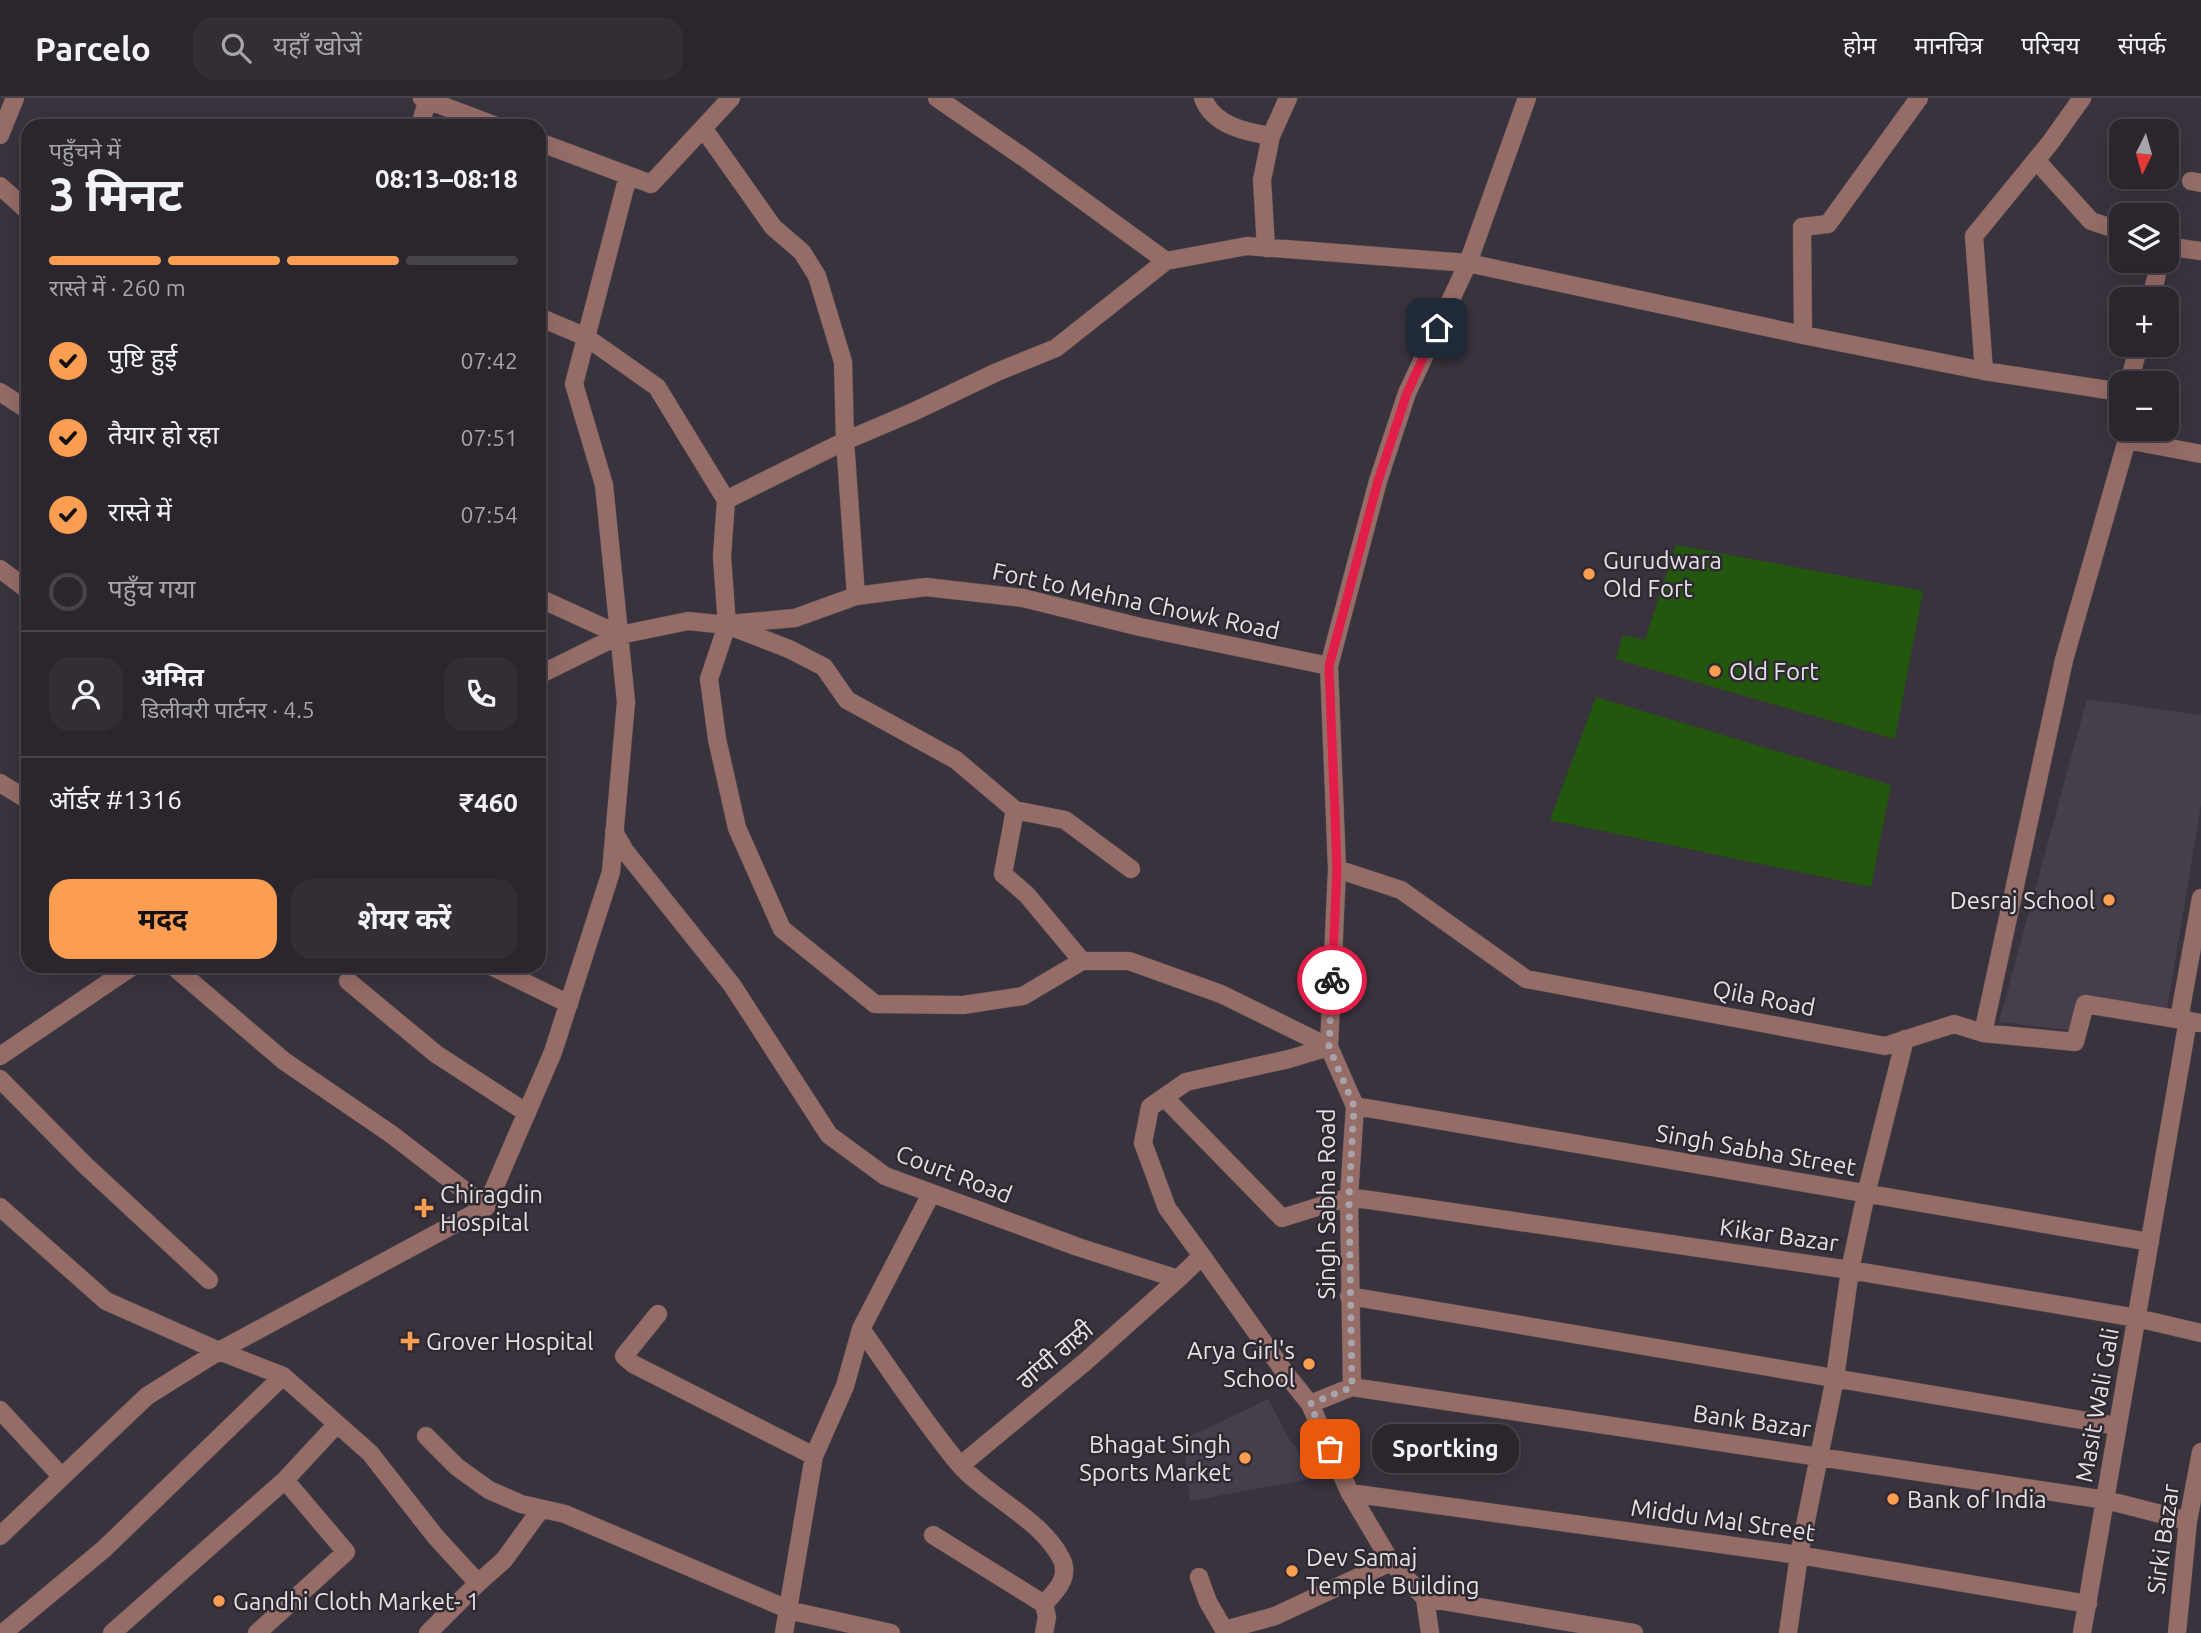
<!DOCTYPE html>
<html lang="hi">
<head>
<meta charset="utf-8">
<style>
	body { margin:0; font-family:Ubuntu,"Noto Sans Devanagari","Noto Sans Gurmukhi",sans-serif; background:#332e36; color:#f1f3f6; height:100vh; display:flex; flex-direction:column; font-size:26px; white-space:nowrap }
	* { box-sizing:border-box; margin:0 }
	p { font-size:23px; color:#a6a5aa }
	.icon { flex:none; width:38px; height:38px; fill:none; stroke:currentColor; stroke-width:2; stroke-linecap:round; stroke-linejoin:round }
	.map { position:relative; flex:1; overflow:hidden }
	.sheet { position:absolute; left:21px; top:21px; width:525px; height:854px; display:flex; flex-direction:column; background:#2b262e; border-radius:21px; box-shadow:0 7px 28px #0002,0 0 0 2px #47434a }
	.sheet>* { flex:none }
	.needle { width:46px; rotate:185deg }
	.buttons { position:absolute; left:2109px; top:21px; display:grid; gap:14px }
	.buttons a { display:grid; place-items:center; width:70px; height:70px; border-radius:14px; background:#2b262e; box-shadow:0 7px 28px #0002,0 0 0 2px #47434a; font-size:35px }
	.pin { position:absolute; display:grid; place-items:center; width:60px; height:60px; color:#fff; margin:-30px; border-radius:14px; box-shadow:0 4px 10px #0006 }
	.courier { position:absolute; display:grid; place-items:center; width:70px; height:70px; margin:-35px; border:5px solid #e11d48; border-radius:50%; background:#fff; color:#222; box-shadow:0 2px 9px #0007 }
	.bubble { position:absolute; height:49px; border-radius:21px; background:#2b262e; box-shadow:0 7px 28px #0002,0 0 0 2px #47434a; font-size:23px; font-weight:700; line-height:49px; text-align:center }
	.head em { font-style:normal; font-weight:700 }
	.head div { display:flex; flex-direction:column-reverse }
	.head { display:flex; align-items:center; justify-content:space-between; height:119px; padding:0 28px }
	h1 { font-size:46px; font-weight:700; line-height:52px }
	.bar { display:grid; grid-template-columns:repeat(4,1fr); gap:10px 7px; align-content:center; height:84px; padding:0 28px }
	.bar i { height:9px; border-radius:5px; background:#47434a }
	.bar .current { background:#fb9e51 }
	.bar p { grid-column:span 4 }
	.line { display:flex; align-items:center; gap:18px; padding:0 28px; border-top:2px solid #47434a }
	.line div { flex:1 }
	.round { display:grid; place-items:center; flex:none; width:74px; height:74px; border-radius:21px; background:#332e36 }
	ol { padding:0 28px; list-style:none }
	li { display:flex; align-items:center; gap:21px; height:77px }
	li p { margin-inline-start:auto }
	li .icon { padding:7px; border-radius:50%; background:#fb9e51; color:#111; stroke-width:4 }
	li:last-child { color:#a6a5aa }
	li i { width:38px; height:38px; border:4px solid #47434a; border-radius:50% }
	.primary-button { display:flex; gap:14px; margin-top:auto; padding:14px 28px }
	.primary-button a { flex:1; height:80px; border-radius:21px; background:#fb9e51; color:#111; font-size:28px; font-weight:700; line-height:80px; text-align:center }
	.primary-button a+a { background:#332e36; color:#f1f3f6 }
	header { display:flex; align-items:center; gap:42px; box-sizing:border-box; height:98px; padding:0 35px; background:#2b262e; border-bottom:2px solid #47434a }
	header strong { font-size:33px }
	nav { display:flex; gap:38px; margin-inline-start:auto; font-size:24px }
	.search { width:490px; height:63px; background:#332e36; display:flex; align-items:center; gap:18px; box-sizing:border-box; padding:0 24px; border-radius:21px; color:#a6a5aa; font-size:26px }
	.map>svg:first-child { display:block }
</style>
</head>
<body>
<header>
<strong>Parcelo</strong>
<div class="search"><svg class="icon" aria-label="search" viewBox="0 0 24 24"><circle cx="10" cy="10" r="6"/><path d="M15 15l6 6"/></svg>यहाँ खोजें</div>
<nav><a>होम</a><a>मानचित्र</a><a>परिचय</a><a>संपर्क</a></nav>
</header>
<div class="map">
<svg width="2201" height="1535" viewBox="0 0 2201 1535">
	<rect width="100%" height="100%" fill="#39333d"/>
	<path fill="#473e4c" d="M 2087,601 L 2201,617 L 2201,706 L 2167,912 L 2087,899 L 2071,932 L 1999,924 Z
		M 1268,1301 L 1289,1341 L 1321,1379 L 1190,1403 L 1183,1342 Z"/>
	<path fill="#22570d" d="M 1676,447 L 1923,493 L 1895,641 L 1616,561 L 1623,537 L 1645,542 Z
		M 1596,599 L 1891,687 L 1871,789 L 1550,722 Z"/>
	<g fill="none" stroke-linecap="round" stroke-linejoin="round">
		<g stroke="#544f58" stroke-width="19">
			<path id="minor" d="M 422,0 L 496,28
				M 937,0 L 1026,61 L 1166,163 L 1247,148 L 1468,165 L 1803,237 L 1984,273 L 2121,294
				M 1203,0 C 1213,27 1245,34 1271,38
				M 420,28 L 428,0
				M 703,30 L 773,129 L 802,154 L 817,178 L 843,264 L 845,343 L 856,498
				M 0,37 L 15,0
				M 539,44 L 651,86 L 731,0
				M 2036,62 L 2091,123 L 2121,133
				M 2191,83 L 2201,85
				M 0,88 L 28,113
				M 2166,148 L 2201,153
				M 1266,150 L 1262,82 L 1271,38 L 1288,0
				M 2151,201 L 2160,163
				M 539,219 L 586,239 L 657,289 L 726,402
				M 1803,237 L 1802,129 L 1828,126 L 1919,0
				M 1984,273 L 1974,138 L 2050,45 L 2082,0
				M 2129,285 L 2139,247
				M 0,294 L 28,312
				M 2127,331 L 2127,342 L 2201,356
				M 0,471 L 28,492
				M 539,500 L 620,537
				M 730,526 L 795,520 L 856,498 L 926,489 L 1023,500 L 1140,529 L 1329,568
				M 539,577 L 620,537 L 688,523 L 727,527 L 789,551 L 824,569 L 847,602 L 956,662 L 1015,712 L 1065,722 L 1131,771
				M 0,685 L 28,702
				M 1015,712 L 1003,776 L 1027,797 L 1082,863 L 1129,863 L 1221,896 L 1329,949
				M 614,734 L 625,753 L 732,887 L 829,1037 L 885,1078 L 1078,1149 L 1178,1181 L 1202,1158 L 1286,1276 L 1310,1306 L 1350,1395 L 1391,1464 L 1425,1500 L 1430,1535
				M 1337,771 L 1401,792 L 1526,881 L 1885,948 L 1954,926 L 1983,935 L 2075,944 L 2085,906 L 2201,925
				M 1082,863 L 1023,898 L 963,907 L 875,906 L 782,831 L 737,730 L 717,641 L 709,581 L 727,527 L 722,459 L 726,402 L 845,343 L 913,314 L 997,274 L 1056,250 L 1166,163
				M 173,868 L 284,963 L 391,1036 L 486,1109
				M 491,868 L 569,906
				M 348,883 L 436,956 L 527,1015
				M 2179,921 L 2201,800
				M 1983,935 L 2064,562 L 2127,342
				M 0,958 L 133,868
				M 0,981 L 85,1067 L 209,1182
				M 1164,999 L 1282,1120 L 1349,1099 L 1850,1172 L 2137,1220 L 2201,1235
				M 1355,1008 L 2150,1144
				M 0,1109 L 106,1203 L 219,1253 L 283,1278 L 370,1355 L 435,1438 L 478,1485 L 428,1535
				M 1202,1158 L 1167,1110 L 1143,1045 L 1150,1009 L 1186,984 L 1289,961 L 1329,949
				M 1349,1198 L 2117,1328
				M 658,1216 L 624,1258 L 633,1266 L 814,1358
				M 861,1231 C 893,1276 924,1324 959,1366 C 988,1399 1041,1421 1061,1460 C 1071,1479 1056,1493 1044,1506
				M 1352,1289 L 1349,1099 L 1355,1008 L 1329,949 L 1337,771 L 1329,568 L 1378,383 L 1407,295 L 1468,165 L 1527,0
				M 1310,1306 L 1352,1289 L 2106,1402 L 2188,1423
				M 0,1312 L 62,1379
				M 426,1338 L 457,1369 L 489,1392 L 521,1406 L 565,1416 L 792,1513 L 891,1535
				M 961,1367 L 1085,1264 L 1178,1181
				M 1350,1395 L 1799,1457 L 2088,1506
				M 933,1437 L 1044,1506 L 1047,1519 L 1044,1535
				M 0,1438 L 147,1298 L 219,1253 L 486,1109 L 553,954 L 611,774 L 626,604 L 604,387 L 574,286 L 628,78
				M 1199,1479 L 1208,1504 L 1226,1535
				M 478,1485 L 504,1462 L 541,1411
				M 1425,1500 L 1634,1535
				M 1225,1532 L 1275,1518 L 1391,1464
				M 3,1535 L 104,1451 L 283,1278
				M 112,1535 L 285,1382 L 337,1326
				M 257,1535 L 346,1454 L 285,1382
				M 784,1535 L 814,1358 L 845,1288 L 861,1231 L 931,1096
				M 1788,1535 L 1799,1457 L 1835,1280 L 1850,1172 L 1866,1096 L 1905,941
				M 2082,1535 L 2188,922
				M 2177,1535 L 2188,1423 L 2201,1354"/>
		</g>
		<use href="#minor" stroke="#966c66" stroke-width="18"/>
	</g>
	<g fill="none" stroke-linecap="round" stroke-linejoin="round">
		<path stroke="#a8a3ab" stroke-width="7" stroke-dasharray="0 12.6" d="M 1330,1351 L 1310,1306 L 1352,1289 L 1349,1099 L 1354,1008 L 1329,949 L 1332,882"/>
		<path stroke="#e11d48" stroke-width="9" d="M 1332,882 L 1337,771 L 1329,568 L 1378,383 L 1407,295 L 1437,230"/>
	</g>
	<g fill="#fb9e51" stroke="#2f2932" stroke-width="2.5">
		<circle cx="1589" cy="476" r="7"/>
		<circle cx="1715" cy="573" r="7"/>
		<circle cx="2109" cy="802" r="7"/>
		<path d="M420.5 1099.5h7v7h7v7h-7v7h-7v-7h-7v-7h7z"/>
		<path d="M406.5 1232.5h7v7h7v7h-7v7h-7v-7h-7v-7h7z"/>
		<circle cx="1309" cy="1266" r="7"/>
		<circle cx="1245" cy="1360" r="7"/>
		<circle cx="1893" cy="1401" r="7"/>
		<circle cx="1292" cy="1473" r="7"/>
		<circle cx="219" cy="1503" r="7"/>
	</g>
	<g text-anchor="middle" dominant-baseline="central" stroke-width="5" stroke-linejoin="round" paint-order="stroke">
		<g font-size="24" fill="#e3e0e6" stroke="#2f2932" text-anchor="start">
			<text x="1603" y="462">Gurudwara<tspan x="1603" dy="28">Old Fort</tspan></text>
			<text x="1729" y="573">Old Fort</text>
			<text x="2095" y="802" text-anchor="end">Desraj School</text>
			<text x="440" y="1096">Chiragdin<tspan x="440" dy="28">Hospital</tspan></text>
			<text x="426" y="1243">Grover Hospital</text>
			<text x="1295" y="1252" text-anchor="end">Arya Girl's<tspan x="1295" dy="28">School</tspan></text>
			<text x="1231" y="1346" text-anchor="end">Bhagat Singh<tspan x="1231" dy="28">Sports Market</tspan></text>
			<text x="1907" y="1401">Bank of India</text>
			<text x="1306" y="1459">Dev Samaj<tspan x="1306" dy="28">Temple Building</tspan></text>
			<text x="233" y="1503">Gandhi Cloth Market- 1</text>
		</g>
		<g font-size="24" fill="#e3e0e6" stroke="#2f2932">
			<text transform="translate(1136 503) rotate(12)">Fort to Mehna Chowk Road</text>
			<text transform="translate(1764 900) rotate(11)">Qila Road</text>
			<text transform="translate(1756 1052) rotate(10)">Singh Sabha Street</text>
			<text transform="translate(954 1076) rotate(21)">Court Road</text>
			<text transform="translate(1326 1106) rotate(-90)">Singh Sabha Road</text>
			<text transform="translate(1779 1137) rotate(8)">Kikar Bazar</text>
			<text transform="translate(1055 1257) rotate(-40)">ਗਾਂਧੀ ਗਲੀ</text>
			<text transform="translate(2097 1307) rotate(-80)">Masit Wali Gali</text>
			<text transform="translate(1752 1323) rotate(8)">Bank Bazar</text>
			<text transform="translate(1723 1422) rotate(8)">Middu Mal Street</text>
			<text transform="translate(2163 1441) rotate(-82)">Sirki Bazar</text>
		</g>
	</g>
</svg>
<div class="buttons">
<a><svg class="needle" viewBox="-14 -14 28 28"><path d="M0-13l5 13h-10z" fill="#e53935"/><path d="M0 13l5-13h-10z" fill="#a6a5aa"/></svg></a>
<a><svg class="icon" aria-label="layers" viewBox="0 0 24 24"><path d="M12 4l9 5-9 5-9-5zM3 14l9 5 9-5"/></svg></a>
<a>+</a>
<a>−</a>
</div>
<div class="pin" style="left:1330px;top:1351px;background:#ea580c"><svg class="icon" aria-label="bag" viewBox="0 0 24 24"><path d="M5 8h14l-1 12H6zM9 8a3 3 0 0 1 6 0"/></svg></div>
<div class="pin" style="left:1437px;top:230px;background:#1f2937"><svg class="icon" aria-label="home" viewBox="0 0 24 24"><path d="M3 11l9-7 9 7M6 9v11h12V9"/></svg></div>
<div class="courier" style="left:1332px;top:882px"><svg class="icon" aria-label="bike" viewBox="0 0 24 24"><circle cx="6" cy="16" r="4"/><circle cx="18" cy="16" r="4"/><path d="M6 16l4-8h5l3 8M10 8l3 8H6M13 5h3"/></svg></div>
<div class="bubble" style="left:1372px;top:1326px;width:147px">Sportking</div>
<section class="sheet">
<div class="head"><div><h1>3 मिनट</h1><p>पहुँचने में</p></div><em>08:13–08:18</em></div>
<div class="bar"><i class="current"></i><i class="current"></i><i class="current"></i><i></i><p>रास्ते में · 260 m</p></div>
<ol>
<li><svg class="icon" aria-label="check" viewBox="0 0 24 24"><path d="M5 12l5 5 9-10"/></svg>पुष्टि हुई<p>07:42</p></li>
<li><svg class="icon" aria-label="check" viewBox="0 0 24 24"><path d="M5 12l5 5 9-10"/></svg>तैयार हो रहा<p>07:51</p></li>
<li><svg class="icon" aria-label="check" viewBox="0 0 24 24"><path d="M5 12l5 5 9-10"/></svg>रास्ते में<p>07:54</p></li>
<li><i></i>पहुँच गया</li>
</ol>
<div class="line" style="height:126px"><a class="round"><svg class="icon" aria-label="person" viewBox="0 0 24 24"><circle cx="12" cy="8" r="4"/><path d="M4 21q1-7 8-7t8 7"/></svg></a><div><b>अमित</b><p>डिलीवरी पार्टनर · 4.5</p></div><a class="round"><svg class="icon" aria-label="phone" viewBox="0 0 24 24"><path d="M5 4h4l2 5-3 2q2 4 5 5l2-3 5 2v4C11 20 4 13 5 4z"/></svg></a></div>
<div class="line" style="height:91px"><div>ऑर्डर #1316</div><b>₹460</b></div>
<div class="primary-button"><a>मदद</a><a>शेयर करें</a></div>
</section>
</div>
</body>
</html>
